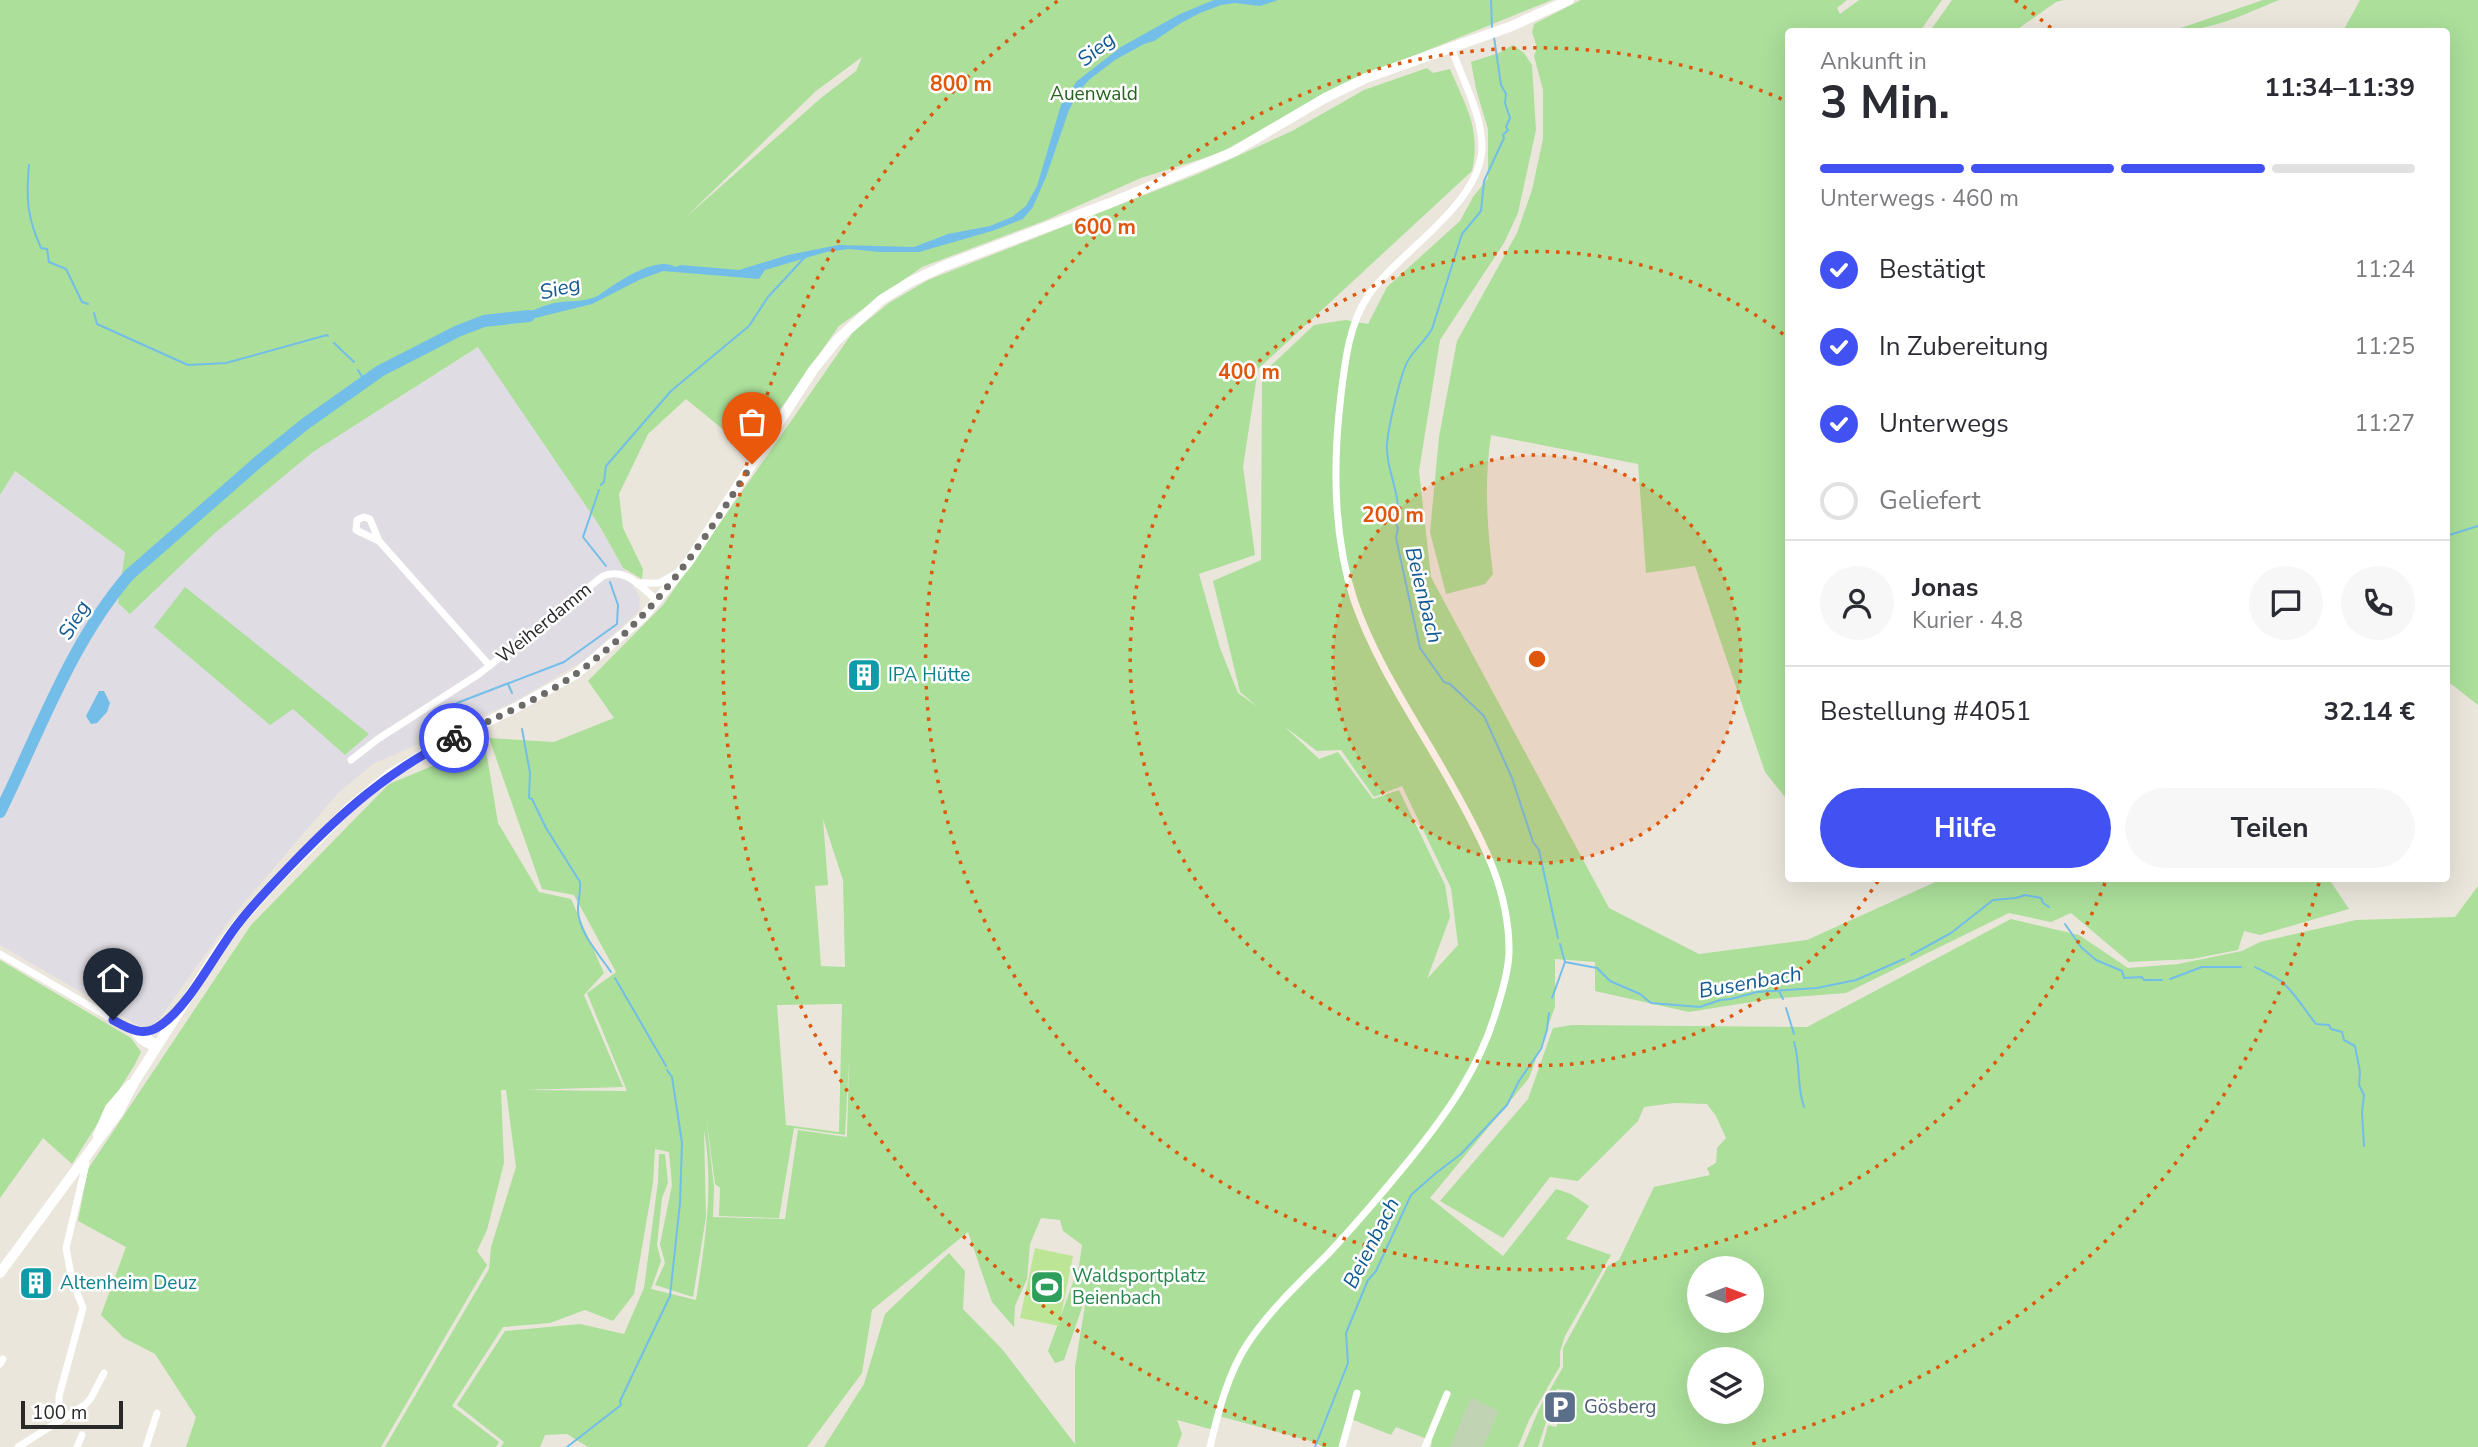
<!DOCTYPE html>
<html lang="de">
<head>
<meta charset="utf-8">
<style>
	body { margin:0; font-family:"Nunito Sans",sans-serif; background:#f7f7f7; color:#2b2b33; height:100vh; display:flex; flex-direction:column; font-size:26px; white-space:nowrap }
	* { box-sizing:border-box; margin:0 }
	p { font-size:23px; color:#7c7c81 }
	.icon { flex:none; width:38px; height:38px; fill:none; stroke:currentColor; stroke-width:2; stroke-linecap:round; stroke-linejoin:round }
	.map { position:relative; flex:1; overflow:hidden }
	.panel { position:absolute; left:1785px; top:28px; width:665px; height:854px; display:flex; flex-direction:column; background:#fff; border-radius:7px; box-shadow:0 7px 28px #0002 }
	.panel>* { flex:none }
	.needle { width:46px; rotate:89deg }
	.fabs { position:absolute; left:1687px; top:1256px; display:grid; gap:14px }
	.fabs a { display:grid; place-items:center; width:77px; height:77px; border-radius:50%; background:#fff; box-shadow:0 7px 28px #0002; font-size:35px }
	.scale { position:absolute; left:21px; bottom:18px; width:102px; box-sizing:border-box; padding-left:7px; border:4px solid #292929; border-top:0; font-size:19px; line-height:24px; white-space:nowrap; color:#292929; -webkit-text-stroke:5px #fff; paint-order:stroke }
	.pin { position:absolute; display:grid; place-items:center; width:60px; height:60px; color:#fff; margin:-72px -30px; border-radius:50% 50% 50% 0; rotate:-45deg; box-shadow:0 0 7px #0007 }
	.pin .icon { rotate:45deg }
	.courier { position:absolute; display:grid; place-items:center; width:70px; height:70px; margin:-35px; border:5px solid #4251f1; border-radius:50%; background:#fff; color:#222; box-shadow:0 2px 9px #0007 }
	.head em { font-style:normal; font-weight:700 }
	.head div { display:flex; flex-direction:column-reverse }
	.head { display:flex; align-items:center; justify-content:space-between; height:119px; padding:0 35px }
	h1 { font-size:46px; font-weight:700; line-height:52px }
	.bar { display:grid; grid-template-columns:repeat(4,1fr); gap:10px 7px; align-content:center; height:84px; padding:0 35px }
	.bar i { height:9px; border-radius:5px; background:#e1e1e2 }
	.bar .selected { background:#4251f1 }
	.bar p { grid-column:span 4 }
	.line { display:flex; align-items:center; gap:18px; padding:0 35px; border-top:2px solid #e1e1e2 }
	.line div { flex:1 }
	.round { display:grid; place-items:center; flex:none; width:74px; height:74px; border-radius:37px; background:#f7f7f7 }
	ol { padding:0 35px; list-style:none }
	li { display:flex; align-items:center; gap:21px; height:77px }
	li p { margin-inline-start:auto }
	li .icon { padding:7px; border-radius:50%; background:#4251f1; color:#fff; stroke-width:4 }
	li:last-child { color:#7c7c81 }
	li i { width:38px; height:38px; border:4px solid #e1e1e2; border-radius:50% }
	.cta { display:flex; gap:14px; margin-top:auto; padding:14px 35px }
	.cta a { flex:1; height:80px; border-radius:42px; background:#4251f1; color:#fff; font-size:28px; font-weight:700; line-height:80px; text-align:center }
	.cta a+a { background:#f7f7f7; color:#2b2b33 }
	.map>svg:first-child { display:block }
</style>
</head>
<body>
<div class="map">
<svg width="2478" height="1447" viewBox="0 0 2478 1447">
	<rect width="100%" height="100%" fill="#ebe6dc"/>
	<path fill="#dfdce3" d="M 479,347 L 599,525 L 640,598 L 639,611 L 586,659 L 516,701 L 373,764 L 338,793 L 232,917 L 150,1032 L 0,945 L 0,495 L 14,471 L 125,552 L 118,603 L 130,614 L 215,533 L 313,452 Z"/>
	<path fill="#abdf9a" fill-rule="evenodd" d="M 0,0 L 1552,0 L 1366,75 L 1324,95 L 1220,153 L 1141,178 L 1044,221 L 922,267 L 839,326 L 779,411 L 747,449 L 686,399 L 648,434 L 619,494 L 623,528 L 643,569 L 642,579 L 623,568 L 599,525 L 478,347 L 313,452 L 215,533 L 130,614 L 118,603 L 125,552 L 15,471 L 0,495 ZM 862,57 L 856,71 L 821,98 L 685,218 L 816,91 Z
		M 1581,0 L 1847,0 L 1837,8 L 1840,14 L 1859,0 L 1942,0 L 1920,31 L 1788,32 L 1788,801 L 1765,772 L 1695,566 L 1646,573 L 1638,464 L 1491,435 C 1484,482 1487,527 1493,574 L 1485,584 L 1446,594 L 1430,532 L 1439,437 L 1457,341 L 1517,233 L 1532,190 L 1543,139 L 1543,90 L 1534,56 L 1537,48 L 1532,32 L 1534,24 Z
		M 1952,0 L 2064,0 L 2056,2 L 2015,31 L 1930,31 Z
		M 2263,0 L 2279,0 C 2245,14 2209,32 2172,31 Z
		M 2360,0 L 2478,0 L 2478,705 L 2446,680 L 2446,32 L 2343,31 Z
		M 1513,45 L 1524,53 L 1532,65 L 1536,130 L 1518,213 L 1504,243 L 1440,340 L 1419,471 L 1431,577 L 1609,908 L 1699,954 L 1807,940 L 1942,879 L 2329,879 L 2349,909 L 2260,935 L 2244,931 L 2238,950 L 2192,959 L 2129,962 L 2071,913 L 2051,922 L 2009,913 L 1846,993 L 1770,999 L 1689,1012 L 1595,991 L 1595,962 L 1555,959 L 1555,1007 L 1529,1078 L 1430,1198 L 1503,1256 L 1556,1189 L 1571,1194 L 1589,1206 L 1566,1239 L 1611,1255 L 1565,1336 L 1560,1352 L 1560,1366 L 1529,1420 L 1518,1447 L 1431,1447 L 1432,1441 L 1396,1427 L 1391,1435 L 1351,1419 L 1342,1447 L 1323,1447 L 1314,1442 L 1219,1416 L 1214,1430 L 1177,1420 L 1182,1434 L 1177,1447 L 824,1447 L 864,1384 L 885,1314 L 949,1253 L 965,1271 L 963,1309 L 1002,1349 L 1075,1444 L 1075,1367 L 1087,1293 L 1064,1360 L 1055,1363 L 1048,1351 L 1079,1266 L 1082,1245 L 1063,1231 L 1060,1220 L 1041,1218 L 1030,1244 L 1027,1279 L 1015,1306 L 1014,1327 L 992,1302 L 968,1232 L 872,1310 L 862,1373 L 807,1447 L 588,1447 L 567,1434 L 545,1435 L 540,1447 L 501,1447 L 504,1442 L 457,1405 L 505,1331 L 580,1324 L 624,1334 L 644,1288 L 658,1182 L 659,1154 L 665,1154 L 668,1183 L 662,1198 L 657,1245 L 661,1261 L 651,1289 L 696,1300 C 705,1243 714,1187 704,1130 L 706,1217 L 693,1297 L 655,1285 L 665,1263 L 660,1244 L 672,1185 L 669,1152 L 655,1149 L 653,1183 L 634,1294 L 613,1321 L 585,1310 L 550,1323 L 503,1327 L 452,1406 L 499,1442 L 496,1447 L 385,1447 L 489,1269 L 491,1247 L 516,1167 L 506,1090 L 501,1090 L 504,1163 L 487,1230 L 477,1251 L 487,1265 L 381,1447 L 186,1447 L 196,1417 L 155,1354 L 124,1338 L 101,1315 L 126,1247 L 78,1221 L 88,1169 L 251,925 L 389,784 L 485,744 L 498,823 L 539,892 L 571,899 L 604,973 L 584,995 L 623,1087 L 522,1090 L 627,1091 L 587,993 L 616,972 L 574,895 L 542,889 L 489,738 L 554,742 L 614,718 L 588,681 L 663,605 L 853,332 L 889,303 L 928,280 L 1198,174 L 1292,131 L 1364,90 L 1427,68 L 1433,73 L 1450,69 C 1466,107 1481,128 1472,171 L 1258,369 L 1243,467 L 1255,555 L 1199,574 L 1220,648 L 1238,693 L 1258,707 L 1240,692 L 1213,581 L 1261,560 L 1262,374 L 1314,325 L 1345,320 L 1368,324 L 1387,287 L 1460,221 L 1473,197 L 1488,178 L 1488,129 L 1476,89 L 1471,62 L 1499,53 ZM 1284,726 L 1317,751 L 1341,750 L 1374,797 L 1402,786 L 1451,888 L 1458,945 L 1427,979 L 1450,917 L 1445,885 L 1399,790 L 1373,799 L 1338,752 L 1319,759 ZM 823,819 L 843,880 L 845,967 L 821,966 L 815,886 L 828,885 ZM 842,1004 L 839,1132 L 786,1125 L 777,1005 ZM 849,1061 L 847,1137 L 798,1130 L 785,1219 L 713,1217 L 714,1187 L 706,1115 L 715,1184 L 720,1188 L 719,1216 L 779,1218 L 794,1128 L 845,1135 Z
		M 185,587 L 369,734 L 345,755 L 293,709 L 270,725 L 154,627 Z
		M 2478,886 L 2478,1447 L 1542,1447 L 1548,1425 L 1556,1427 L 1573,1391 L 1557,1389 L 1538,1447 L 1523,1447 L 1539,1409 L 1563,1367 L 1563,1348 L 1608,1266 L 1619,1260 L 1654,1187 L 1710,1175 L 1707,1168 L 1716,1163 L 1717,1148 L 1726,1138 L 1716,1116 L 1707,1104 L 1674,1103 L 1644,1107 L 1638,1121 L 1578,1181 L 1550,1177 L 1503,1238 L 1440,1201 L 1528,1099 L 1553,1028 L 1572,1025 L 1807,1027 L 2011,919 L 2079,935 L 2128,968 L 2178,964 L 2242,951 L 2260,942 L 2356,920 L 2455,917 ZM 1699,1269 L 1752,1269 L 1752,1321 L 1699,1321 ZM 1699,1360 L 1752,1360 L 1752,1412 L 1699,1412 Z
		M 0,960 L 131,1038 L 141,1052 L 134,1066 L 72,1164 L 43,1138 L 0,1198 Z"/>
	<path fill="#c0d4b3" d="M 1471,1397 L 1499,1411 L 1483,1447 L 1450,1447 Z"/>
	<path fill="#bce696" d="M 1035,1248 L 1073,1256 L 1059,1326 L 1020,1318 Z"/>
	<path fill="#73bee9" d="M 1214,0 L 1278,0 L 1260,6 L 1235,3 L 1221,5 L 1200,13 L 1181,23 L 1154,41 L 1144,44 L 1115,60 L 1090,79 L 1079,91 L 1069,110 L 1046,177 L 1033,207 L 1023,219 L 992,231 L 919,252 L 880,252 L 849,249 L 826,252 L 765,270 L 759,279 L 663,271 L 641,279 L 592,304 L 523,321 L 514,318 C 523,314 547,304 555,303 C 572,300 588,303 602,293 C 616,283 657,255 675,267 L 681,265 L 739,270 L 788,255 L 838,245 L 914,247 L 948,234 L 990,226 L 1012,217 L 1026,206 L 1037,186 L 1061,105 L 1077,81 L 1121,47 L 1180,14 Z
		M 99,691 L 104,691 L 110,703 L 107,712 L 97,723 L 91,724 L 86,716 Z"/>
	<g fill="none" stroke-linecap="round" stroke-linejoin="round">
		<path stroke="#73bee9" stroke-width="2" d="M 1491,0 L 1492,28
			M 1494,37 L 1501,85 L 1506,94 L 1505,103 L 1510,118 L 1506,127 L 1508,130 L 1503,135 L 1504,138 L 1484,181 L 1481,211 L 1462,234 L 1432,329 C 1425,341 1416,348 1409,359 C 1401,370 1388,429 1387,444 C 1385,471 1404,497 1396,524 L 1398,528 L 1396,538 L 1420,648 L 1444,682 L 1450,684 L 1484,716 L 1512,778 L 1533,842 L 1539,850 L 1558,938
			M 29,165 C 26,199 27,217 41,248 L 47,249 L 49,262 L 66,269 L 82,302 L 88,304
			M 94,313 L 97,324 L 188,365 L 226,363 L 327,335 L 328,336
			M 334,343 L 354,362
			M 358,370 L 365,382
			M 601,485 L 604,482 L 606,466 L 671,391 L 749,326 L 768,297 L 805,257
			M 599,490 L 583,537 L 606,566
			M 2446,536 L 2478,526
			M 508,684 L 512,693
			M 435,727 L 457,703 L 564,662 L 617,624 L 618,605 L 610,582
			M 522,729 L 530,773 L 529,798 L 532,799 L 546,828 L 580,882 C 581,891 578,900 578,909 C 578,932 599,954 611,972
			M 2065,924 L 2081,947 L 2096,960 L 2122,971 L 2124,978 L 2142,977 L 2144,980 L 2162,980
			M 1911,955 L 1951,933 L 1993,900 L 2016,898 L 2025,895 L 2041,898 L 2043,903 L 2049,907
			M 1565,962 L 1597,968 L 1610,981 L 1640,994 L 1651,1003 L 1700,1007 L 1720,1000 L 1731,999 L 1757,992 L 1817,988 L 1856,980 L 1904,959
			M 2255,967 C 2260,970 2278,978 2282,982 C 2295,993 2304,1009 2316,1024 L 2329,1025 L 2331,1029 L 2342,1032 L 2344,1040 L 2355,1046 L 2360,1072 L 2359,1085 L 2364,1095 L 2362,1112 L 2364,1146
			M 615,978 L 666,1066
			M 2170,979 L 2202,967 L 2241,967
			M 1779,991 L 1783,999
			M 1552,998 L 1565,962 L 1560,944
			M 1786,1008 L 1794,1034
			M 1794,1042 C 1801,1065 1796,1084 1804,1107
			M 567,1447 L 621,1405 L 620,1401 L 670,1296 L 680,1203 L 682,1143 L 672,1077 L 667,1070
			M 1315,1447 L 1348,1363 L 1346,1333 L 1368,1280 L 1376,1271 L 1411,1195 L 1436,1173 L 1461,1154 L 1507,1105 L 1519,1081 L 1541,1049 L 1547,1030 L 1549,1013"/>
		<path stroke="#73bee9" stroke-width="12" d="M 0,812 C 39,733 71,642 129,575 L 258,462 L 305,424 L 380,371 L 458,331 L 484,321 L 529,316"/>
		<path stroke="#fff" stroke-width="7" d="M 379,541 L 356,530 L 357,520 L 364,517 L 370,519 L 379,541 L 490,666
			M 637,583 L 659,583 L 675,574
			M 351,760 L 378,739 L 479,674 L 603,576 C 627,567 640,587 658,601
			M 0,954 L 133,1031 C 145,1033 150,1037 157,1047
			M 133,1031 C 140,1041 145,1045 157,1047
			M 142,1032 L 159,1027 L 174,1015
			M 0,1364 L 3,1359
			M 59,1421 L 59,1396 L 83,1308 L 72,1280 L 66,1248 L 86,1164 L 85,1158
			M 18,1447 L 86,1404 L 91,1398 L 104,1373
			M 77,1447 L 82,1435
			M 146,1447 L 157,1413
			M 1210,1447 C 1218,1412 1228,1373 1248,1343 C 1270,1310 1300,1282 1328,1254 C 1357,1223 1384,1191 1411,1158 C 1447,1113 1478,1070 1495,1015 C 1501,995 1508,974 1509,953 C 1510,892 1483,841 1454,789 C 1420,727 1377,667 1354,600 C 1333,536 1333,461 1341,395 C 1345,362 1349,324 1368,296 C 1399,251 1481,205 1482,147 C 1482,113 1462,80 1452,49
			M 1342,1447 L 1357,1393
			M 1425,1447 L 1447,1394"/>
		<path stroke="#fff" stroke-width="10" d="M 98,1135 L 110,1108 L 130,1085
			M 0,1273 L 118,1113 L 135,1081 L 217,952 L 239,922 L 272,885 L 350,807 L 390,774 L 438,746 L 517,707 L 576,674 L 643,617 L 689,561 L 813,370 L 837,340 L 881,300 L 910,282 L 944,266 L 1110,203 L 1233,152 L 1325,98 L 1366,78 L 1512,26 L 1569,0"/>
	</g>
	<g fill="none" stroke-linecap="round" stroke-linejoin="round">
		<path stroke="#6d6b68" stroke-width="7" stroke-dasharray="0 12.6" d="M 454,738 C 495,717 540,700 577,673 C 654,618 703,543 752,464"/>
		<path stroke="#4251f1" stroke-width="9" d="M 113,1020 C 129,1029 144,1038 161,1025 C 190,1005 215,953 238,924 C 254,903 273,884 291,865 C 342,812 388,771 454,738"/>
	</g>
	<circle cx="1537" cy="659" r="204" fill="#de570d" fill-opacity=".12"/>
	<g fill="none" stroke="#de570d" stroke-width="3.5" stroke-dasharray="3.5 7">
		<circle cx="1537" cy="659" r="204"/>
		<path d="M1878 881A407 407 0 1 1 1788 338"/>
		<path d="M2105 883A611 611 0 1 1 1786 101"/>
		<path d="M2319 883A814 814 0 0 1 1748 1445M1326 1445A814 814 0 0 1 1059 0M2015 0A814 814 0 0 1 2055 31"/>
	</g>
	<defs>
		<g id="building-square" transform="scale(1.75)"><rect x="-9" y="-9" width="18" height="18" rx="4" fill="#0f9aa8" stroke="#fff"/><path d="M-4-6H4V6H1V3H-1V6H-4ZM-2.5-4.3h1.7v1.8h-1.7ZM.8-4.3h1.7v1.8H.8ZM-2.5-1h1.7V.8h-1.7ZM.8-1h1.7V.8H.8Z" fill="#fff"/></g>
		<g id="stadium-square" transform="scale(1.75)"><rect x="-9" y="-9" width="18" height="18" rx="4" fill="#2e9e5b" stroke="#fff"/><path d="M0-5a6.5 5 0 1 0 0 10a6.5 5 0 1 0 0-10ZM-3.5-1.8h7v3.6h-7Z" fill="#fff"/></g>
		<g id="parking-square" transform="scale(1.75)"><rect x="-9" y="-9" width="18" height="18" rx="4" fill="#5c6f8a" stroke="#fff"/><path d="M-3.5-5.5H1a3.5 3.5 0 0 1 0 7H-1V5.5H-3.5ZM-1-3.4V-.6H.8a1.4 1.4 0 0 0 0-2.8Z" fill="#fff"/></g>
	</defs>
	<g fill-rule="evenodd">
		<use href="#building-square" x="864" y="675"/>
		<use href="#building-square" x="36" y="1283"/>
		<use href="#stadium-square" x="1047" y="1287"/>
		<use href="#parking-square" x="1560" y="1407"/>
	</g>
	<g text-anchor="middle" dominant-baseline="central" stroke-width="5" stroke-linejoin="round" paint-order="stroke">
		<g font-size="19" fill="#24621d" stroke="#fff">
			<text x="1094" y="94">Auenwald</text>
		</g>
		<g font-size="19" fill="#292929" stroke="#fff">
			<text transform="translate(544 623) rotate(-39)">Weiherdamm</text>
		</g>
		<g font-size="19" fill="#0d838f" stroke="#fff" text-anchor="start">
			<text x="888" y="675">IPA Hütte</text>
			<text x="60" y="1283">Altenheim Deuz</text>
		</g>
		<g font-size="19" fill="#27864d" stroke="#fff" text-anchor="start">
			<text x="1072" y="1276">Waldsportplatz<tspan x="1072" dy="22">Beienbach</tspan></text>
		</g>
		<g font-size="19" fill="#4e5e75" stroke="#fff" text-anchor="start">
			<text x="1584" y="1407">Gösberg</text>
		</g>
		<g font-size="21" font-style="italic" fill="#135a93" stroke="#fff">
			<text transform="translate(1096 49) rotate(-39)">Sieg</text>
			<text transform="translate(560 288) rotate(-14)">Sieg</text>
			<text transform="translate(1424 595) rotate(76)">Beienbach</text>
			<text transform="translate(74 620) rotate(-59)">Sieg</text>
			<text transform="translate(1750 982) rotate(-10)">Busenbach</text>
			<text transform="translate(1371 1243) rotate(-63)">Beienbach</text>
		</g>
	</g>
	<circle cx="1537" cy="659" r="10" fill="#de570d" stroke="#fff" stroke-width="3.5"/>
	<g font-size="21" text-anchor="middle" font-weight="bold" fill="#de570d" stroke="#fff" stroke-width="5" stroke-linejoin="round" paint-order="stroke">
		<text x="961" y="91">800 m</text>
		<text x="1105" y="234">600 m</text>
		<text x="1249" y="379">400 m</text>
		<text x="1393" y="522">200 m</text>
	</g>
</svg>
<div class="fabs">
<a><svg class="needle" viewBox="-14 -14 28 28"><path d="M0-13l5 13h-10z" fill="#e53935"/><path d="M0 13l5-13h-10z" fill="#7c7c81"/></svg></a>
<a><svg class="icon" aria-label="layers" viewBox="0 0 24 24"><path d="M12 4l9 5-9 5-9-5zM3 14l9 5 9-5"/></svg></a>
</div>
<div class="scale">100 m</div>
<div class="pin" style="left:752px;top:464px;background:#ea580c"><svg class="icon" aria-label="bag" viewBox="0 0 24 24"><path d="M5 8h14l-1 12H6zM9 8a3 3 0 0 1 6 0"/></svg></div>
<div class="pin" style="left:113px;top:1020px;background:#1f2937"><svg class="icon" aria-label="home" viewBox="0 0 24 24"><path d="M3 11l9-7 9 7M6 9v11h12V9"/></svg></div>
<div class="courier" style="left:454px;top:738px"><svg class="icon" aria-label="bike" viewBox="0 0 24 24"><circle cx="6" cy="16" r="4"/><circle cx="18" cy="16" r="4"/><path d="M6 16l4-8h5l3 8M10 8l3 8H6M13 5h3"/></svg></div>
<section class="panel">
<div class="head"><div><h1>3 Min.</h1><p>Ankunft in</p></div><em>11:34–11:39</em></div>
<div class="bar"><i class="selected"></i><i class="selected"></i><i class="selected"></i><i></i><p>Unterwegs · 460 m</p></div>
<ol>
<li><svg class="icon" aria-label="check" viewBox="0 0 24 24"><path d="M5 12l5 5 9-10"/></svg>Bestätigt<p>11:24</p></li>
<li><svg class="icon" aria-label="check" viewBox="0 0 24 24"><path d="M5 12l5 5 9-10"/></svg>In Zubereitung<p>11:25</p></li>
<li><svg class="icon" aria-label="check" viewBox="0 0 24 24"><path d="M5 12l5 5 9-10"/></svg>Unterwegs<p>11:27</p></li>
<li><i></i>Geliefert</li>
</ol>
<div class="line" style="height:126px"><a class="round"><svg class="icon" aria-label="person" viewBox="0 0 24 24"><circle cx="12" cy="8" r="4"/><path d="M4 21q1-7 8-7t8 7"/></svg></a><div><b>Jonas</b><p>Kurier · 4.8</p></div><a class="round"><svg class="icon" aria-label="chat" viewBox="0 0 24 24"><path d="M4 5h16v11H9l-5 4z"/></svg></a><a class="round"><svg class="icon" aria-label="phone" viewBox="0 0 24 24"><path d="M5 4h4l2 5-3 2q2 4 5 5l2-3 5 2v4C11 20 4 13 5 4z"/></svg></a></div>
<div class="line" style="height:91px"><div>Bestellung #4051</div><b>32.14 €</b></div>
<div class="cta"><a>Hilfe</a><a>Teilen</a></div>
</section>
</div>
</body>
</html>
